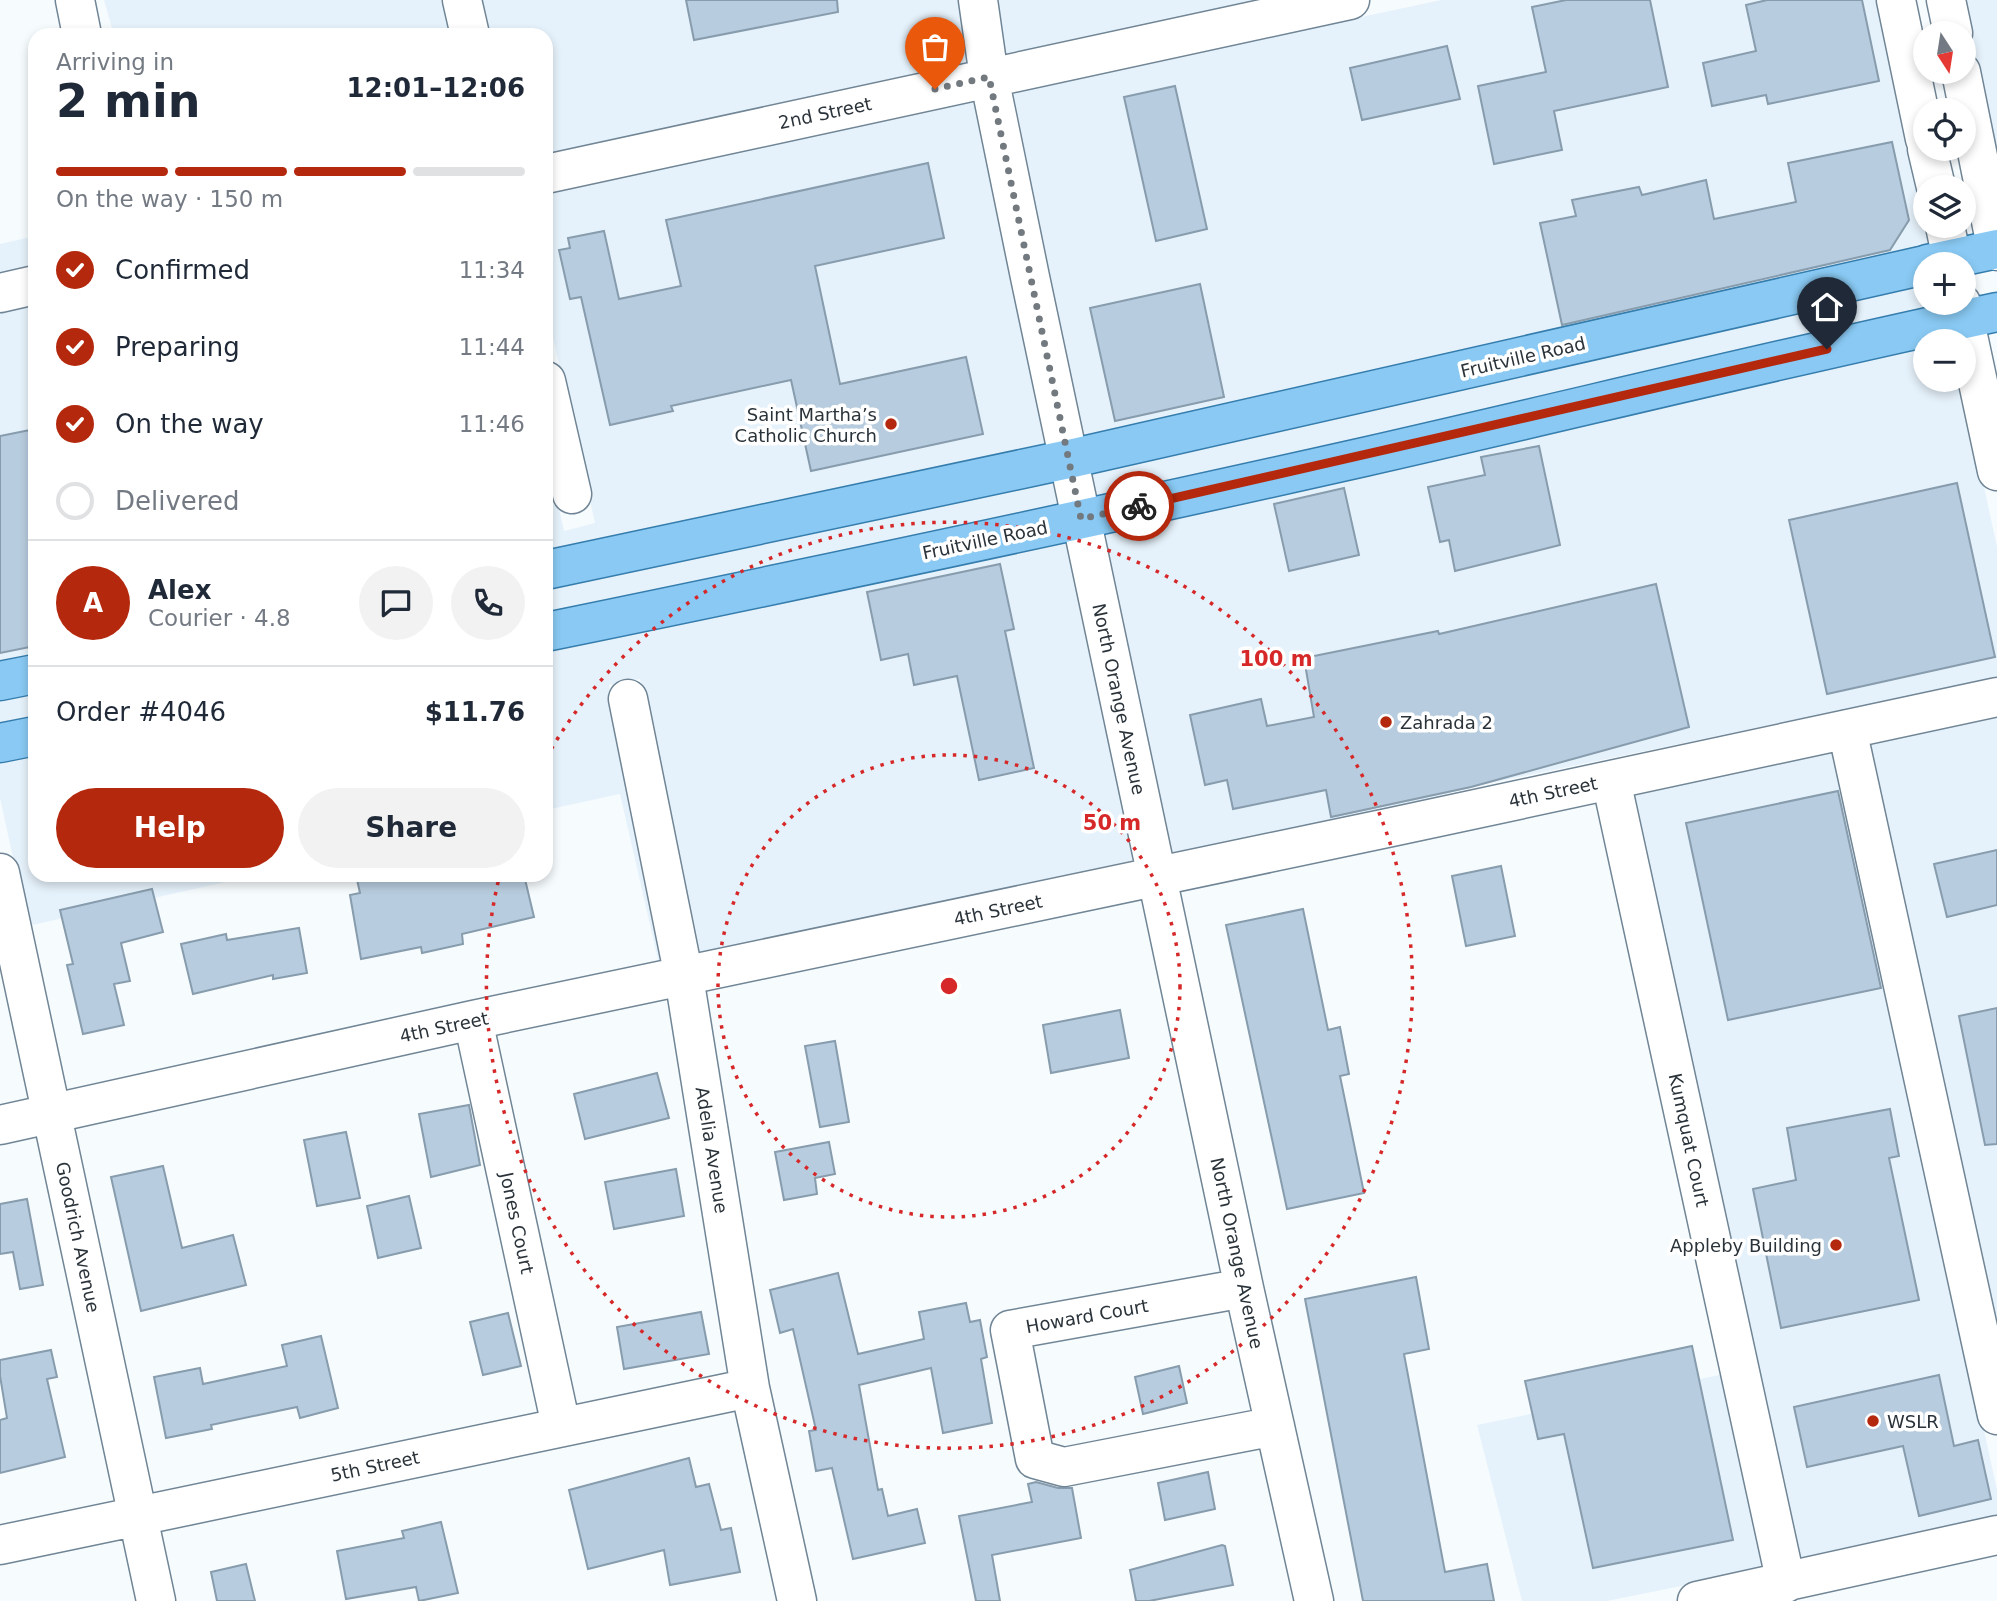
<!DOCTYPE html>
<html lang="en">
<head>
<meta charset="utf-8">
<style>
	body { margin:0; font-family:"DejaVu Sans",sans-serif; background:#f2f2f3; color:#1f2937; height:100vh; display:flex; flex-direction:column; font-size:26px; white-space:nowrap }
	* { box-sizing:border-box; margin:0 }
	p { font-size:23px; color:#747a83 }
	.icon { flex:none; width:38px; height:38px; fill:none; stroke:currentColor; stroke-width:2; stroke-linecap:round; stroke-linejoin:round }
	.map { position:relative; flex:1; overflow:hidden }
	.side { position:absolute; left:28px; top:28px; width:525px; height:854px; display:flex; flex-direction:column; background:#fff; border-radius:21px; box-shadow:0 4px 10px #0003 }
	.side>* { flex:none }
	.needle { width:46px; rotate:168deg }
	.tools { position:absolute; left:1913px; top:21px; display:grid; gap:14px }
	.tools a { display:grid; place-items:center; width:63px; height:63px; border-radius:50%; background:#fff; box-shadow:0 4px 10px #0003; font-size:35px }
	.pin { position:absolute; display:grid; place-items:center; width:60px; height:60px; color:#fff; margin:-72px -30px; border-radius:50% 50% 50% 0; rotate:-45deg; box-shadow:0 0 7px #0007 }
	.pin .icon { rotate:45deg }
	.courier { position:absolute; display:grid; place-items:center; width:70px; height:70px; margin:-35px; border:5px solid #b4280d; border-radius:50%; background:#fff; color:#222; box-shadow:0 2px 9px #0007 }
	.headline em { font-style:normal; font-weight:700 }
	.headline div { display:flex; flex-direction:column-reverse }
	.headline { display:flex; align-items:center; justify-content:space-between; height:119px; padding:0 28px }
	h1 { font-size:46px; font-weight:700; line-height:52px }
	.bar { display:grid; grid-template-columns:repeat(4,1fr); gap:10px 7px; align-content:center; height:84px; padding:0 28px }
	.bar i { height:9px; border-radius:5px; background:#e0e1e3 }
	.bar .on { background:#b4280d }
	.bar p { grid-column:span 4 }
	.line { display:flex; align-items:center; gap:18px; padding:0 28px; border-top:2px solid #e0e1e3 }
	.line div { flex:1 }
	.round { display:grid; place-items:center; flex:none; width:74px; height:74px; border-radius:37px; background:#f2f2f3 }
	ol { padding:0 28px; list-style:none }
	li { display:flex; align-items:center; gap:21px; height:77px }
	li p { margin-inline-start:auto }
	li .icon { padding:7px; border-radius:50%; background:#b4280d; color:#fff; stroke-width:4 }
	li:last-child { color:#747a83 }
	li i { width:38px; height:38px; border:4px solid #e0e1e3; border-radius:50% }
	.button { display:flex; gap:14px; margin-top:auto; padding:14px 28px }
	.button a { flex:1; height:80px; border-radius:42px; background:#b4280d; color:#fff; font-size:28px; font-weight:700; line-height:80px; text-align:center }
	.button a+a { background:#f2f2f3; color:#1f2937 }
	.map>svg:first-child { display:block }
</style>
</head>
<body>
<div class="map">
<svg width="1997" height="1601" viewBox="0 0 1997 1601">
	<rect width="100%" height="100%" fill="#f6fbfe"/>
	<path fill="#e6f2fb" d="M 104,0 L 446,0 L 453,35 L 114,35 Z
		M 478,0 L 962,0 L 971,63 L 546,155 L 546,35 L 486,35 Z
		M 994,0 L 1263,0 L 1003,56 Z
		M 1441,0 L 1879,0 L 1925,212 L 1925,226 L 1928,226 L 1932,244 L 1081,439 L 1009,92 Z
		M 1962,0 L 1997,0 L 1997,170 Z
		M 977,98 L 1049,445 L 546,551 L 546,451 L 564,531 L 595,523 L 546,307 L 546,192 Z
		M 35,236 L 35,266 L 0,275 L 0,244 Z
		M 1925,283 L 1925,303 L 1945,303 L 1945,305 L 1093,498 L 1088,474 Z
		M 35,303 L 35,656 L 0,663 L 0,311 Z
		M 1925,346 L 1925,380 L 1961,380 L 1997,547 L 1997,678 L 1471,787 L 1388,810 L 1168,854 L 1101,533 Z
		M 1057,480 L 1062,505 L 546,613 L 546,588 Z
		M 1069,540 L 1137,861 L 696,956 L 640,679 L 609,685 L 664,963 L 659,964 L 620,794 L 546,810 L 546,650 Z
		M 35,692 L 35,717 L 0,724 L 0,699 Z
		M 1997,715 L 1997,1340 L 1866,743 Z
		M 1835,749 L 1997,1490 L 1997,1517 L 1797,1562 L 1631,794 Z
		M 35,754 L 35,875 L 257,875 L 28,926 L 0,798 L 0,761 Z
		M 1724,1374 L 1766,1569 L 1607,1601 L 1522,1601 L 1477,1425 Z"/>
	<path fill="#b7ccde" stroke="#879cad" stroke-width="2" d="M 686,0 L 837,0 L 838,12 L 694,40 Z
		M 1566,0 L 1650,0 L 1668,87 L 1554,111 L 1562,150 L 1494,164 L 1478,86 L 1546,72 L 1532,7 Z
		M 1767,0 L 1862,0 L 1879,81 L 1768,104 L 1766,95 L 1712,106 L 1703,63 L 1756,51 L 1746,5 Z
		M 1447,46 L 1460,99 L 1362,120 L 1350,68 Z
		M 1175,86 L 1207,229 L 1156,241 L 1124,97 Z
		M 1892,142 L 1909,220 L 1890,250 L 1562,325 L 1540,223 L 1576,216 L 1572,200 L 1639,187 L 1642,195 L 1706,180 L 1714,219 L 1796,202 L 1788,163 Z
		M 928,163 L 944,238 L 815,266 L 840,384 L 966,357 L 983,434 L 811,471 L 791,380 L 671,406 L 673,411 L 610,425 L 581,297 L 570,299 L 559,250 L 570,248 L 568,238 L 604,231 L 619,299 L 681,286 L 666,220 Z
		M 1200,284 L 1224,397 L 1115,421 L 1090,308 Z
		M 35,429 L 35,646 L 0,653 L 0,436 Z
		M 1539,446 L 1560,545 L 1455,571 L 1449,540 L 1440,542 L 1428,487 L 1485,475 L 1481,457 Z
		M 1957,483 L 1995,657 L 1827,694 L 1789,520 Z
		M 1344,488 L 1359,555 L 1289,571 L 1274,504 Z
		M 1000,564 L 1014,629 L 1005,631 L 1034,768 L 979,780 L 957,676 L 914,685 L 908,654 L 881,660 L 867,592 Z
		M 1656,584 L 1689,727 L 1471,787 L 1331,817 L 1326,790 L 1233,809 L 1227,780 L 1205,785 L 1190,715 L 1261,699 L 1267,726 L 1314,717 L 1304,658 L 1438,631 L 1439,634 Z
		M 1838,791 L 1881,988 L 1728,1020 L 1686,823 Z
		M 1997,850 L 1997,905 L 1947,917 L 1934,864 Z
		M 1501,866 L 1515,936 L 1466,946 L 1452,876 Z
		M 356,875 L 524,875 L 534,917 L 462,934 L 463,944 L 422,953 L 421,947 L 361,959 L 350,895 L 360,893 Z
		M 152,889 L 163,932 L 121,943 L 130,981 L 114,984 L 124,1025 L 83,1034 L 67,965 L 73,964 L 60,910 Z
		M 1303,909 L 1328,1030 L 1340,1027 L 1349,1074 L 1340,1076 L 1364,1193 L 1287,1209 L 1226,925 Z
		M 299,928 L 307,973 L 273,979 L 273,975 L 193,994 L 181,944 L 226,934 L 227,940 Z
		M 1997,1008 L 1997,1144 L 1985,1145 L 1959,1016 Z
		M 1120,1010 L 1129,1058 L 1051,1073 L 1043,1025 Z
		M 835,1041 L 849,1122 L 820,1127 L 805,1046 Z
		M 657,1073 L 669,1118 L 585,1139 L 574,1094 Z
		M 469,1105 L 480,1165 L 431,1177 L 419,1114 Z
		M 1890,1109 L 1899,1156 L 1889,1158 L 1919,1300 L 1781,1328 L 1753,1189 L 1796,1180 L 1787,1128 Z
		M 346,1132 L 360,1198 L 317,1206 L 304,1140 Z
		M 829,1142 L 835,1174 L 815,1178 L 817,1194 L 784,1200 L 775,1152 Z
		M 163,1166 L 182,1248 L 233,1235 L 246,1285 L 141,1311 L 111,1177 Z
		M 676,1169 L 684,1216 L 614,1229 L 605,1182 Z
		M 409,1196 L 421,1248 L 378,1258 L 367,1206 Z
		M 27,1199 L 43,1285 L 20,1289 L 13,1252 L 0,1254 L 0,1204 Z
		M 838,1273 L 858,1354 L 924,1339 L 919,1312 L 966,1303 L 970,1322 L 980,1320 L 987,1357 L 981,1359 L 992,1423 L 943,1433 L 931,1368 L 859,1385 L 878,1490 L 882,1489 L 888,1516 L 917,1509 L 925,1543 L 853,1559 L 832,1468 L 816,1471 L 809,1431 L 816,1430 L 793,1329 L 780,1333 L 770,1290 Z
		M 1416,1277 L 1429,1349 L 1404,1354 L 1445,1572 L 1487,1564 L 1494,1601 L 1363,1601 L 1305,1299 Z
		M 701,1312 L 709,1354 L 624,1369 L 617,1327 Z
		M 508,1313 L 521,1366 L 483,1375 L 470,1322 Z
		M 321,1336 L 338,1408 L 300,1418 L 297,1407 L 211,1425 L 212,1429 L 166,1438 L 154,1377 L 200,1368 L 203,1384 L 287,1366 L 282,1345 Z
		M 1692,1346 L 1733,1540 L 1593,1568 L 1564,1434 L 1538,1439 L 1525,1381 Z
		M 51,1350 L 57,1377 L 47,1379 L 65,1457 L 0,1473 L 0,1420 L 7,1418 L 0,1376 L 0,1360 Z
		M 1179,1366 L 1187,1403 L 1143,1414 L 1135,1377 Z
		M 1939,1375 L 1954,1446 L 1978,1440 L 1991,1499 L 1919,1516 L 1903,1446 L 1807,1467 L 1794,1407 Z
		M 689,1458 L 696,1487 L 709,1484 L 721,1530 L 731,1528 L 740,1572 L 670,1585 L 664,1550 L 588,1569 L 569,1490 Z
		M 1208,1472 L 1215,1509 L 1165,1520 L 1158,1483 Z
		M 1036,1482 L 1058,1488 L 1072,1488 L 1081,1538 L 992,1555 L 1000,1601 L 976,1601 L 959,1516 L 1032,1502 L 1028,1484 Z
		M 441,1522 L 458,1593 L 419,1601 L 416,1587 L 346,1599 L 337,1551 L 404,1538 L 402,1531 Z
		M 1222,1545 L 1225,1546 L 1233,1585 L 1149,1601 L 1136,1601 L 1130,1570 Z
		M 246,1564 L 255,1601 L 217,1601 L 211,1572 Z"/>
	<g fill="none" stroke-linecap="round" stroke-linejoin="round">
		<g stroke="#708595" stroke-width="41">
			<path id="minor" d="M 75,0 L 82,35
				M 462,0 L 470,35
				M 978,0 L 989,77 L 1030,277 L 1244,1288 L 1314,1601
				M 1896,0 L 1925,139
				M 1946,0 L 1953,33
				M 1961,72 L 1997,251
				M 1927,149 L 1936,187
				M 546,174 L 1350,0
				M 1945,226 L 1953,264
				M 0,293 L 35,285
				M 1961,303 L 1997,471
				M 546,381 L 572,494
				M 628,699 L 684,977 L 750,1388 L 797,1601
				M 1847,729 L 1997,1415
				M 1611,780 L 1786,1583
				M 0,873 L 156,1601
				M 473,1020 L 561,1426
				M 0,1125 L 473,1020 L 1392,827 L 1997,697
				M 1244,1288 L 1010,1330 L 1035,1459 L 1064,1467 L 1275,1426
				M 0,1545 L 750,1388
				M 1697,1601 L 1997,1535"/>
		</g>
		<g stroke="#357dad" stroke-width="41">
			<path id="major" d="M 1927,264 L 1997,249
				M 546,570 L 1069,459 L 1925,265
				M 546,632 C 819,576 1092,518 1364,457 C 1575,409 1785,357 1997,312
				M 0,681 L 35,674
				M 0,743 L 35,736"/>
		</g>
		<use href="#minor" stroke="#fff" stroke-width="38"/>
		<use href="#major" stroke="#89c9f3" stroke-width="38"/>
	</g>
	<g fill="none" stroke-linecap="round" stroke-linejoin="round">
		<path stroke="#72797f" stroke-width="7" stroke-dasharray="0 12.6" d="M 935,89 L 989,77 L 1081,519 L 1139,506"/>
		<path stroke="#b4280d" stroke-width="9" d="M 1139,506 L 1827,349"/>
	</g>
	<g fill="none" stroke="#d62828" stroke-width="3.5" stroke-dasharray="3.5 7">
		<circle cx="949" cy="986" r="231"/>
		<path d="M546 758A463 463 0 1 1 499 878"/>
	</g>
	<g fill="#b4280d" stroke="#fff" stroke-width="2.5">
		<circle cx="891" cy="424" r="7"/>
		<circle cx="1386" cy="722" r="7"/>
		<circle cx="1836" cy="1245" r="7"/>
		<circle cx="1873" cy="1421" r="7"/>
	</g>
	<g text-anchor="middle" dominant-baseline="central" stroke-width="7" stroke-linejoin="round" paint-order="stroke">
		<g font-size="18" fill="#2b333a" stroke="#fff">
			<text transform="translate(825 113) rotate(-12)">2nd Street</text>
			<text transform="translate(1523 357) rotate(-13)">Fruitville Road</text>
			<text transform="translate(985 540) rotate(-12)">Fruitville Road</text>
			<text transform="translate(1119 699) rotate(78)">North Orange Avenue</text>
			<text transform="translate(1553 792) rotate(-12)">4th Street</text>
			<text transform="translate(998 910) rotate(-12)">4th Street</text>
			<text transform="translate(444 1027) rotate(-12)">4th Street</text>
			<text transform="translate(1689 1140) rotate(78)">Kumquat Court</text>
			<text transform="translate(712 1150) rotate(81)">Adelia Avenue</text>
			<text transform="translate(517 1223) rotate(78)">Jones Court</text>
			<text transform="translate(78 1237) rotate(78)">Goodrich Avenue</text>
			<text transform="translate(1237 1253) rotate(78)">North Orange Avenue</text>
			<text transform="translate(1087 1316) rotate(-10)">Howard Court</text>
			<text transform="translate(375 1466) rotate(-12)">5th Street</text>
		</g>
		<g font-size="18" fill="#2b333a" stroke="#fff" text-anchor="end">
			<text x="877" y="414">Saint Martha’s<tspan x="877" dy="21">Catholic Church</tspan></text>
			<text x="1400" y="722" text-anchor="start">Zahrada 2</text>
			<text x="1822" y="1245">Appleby Building</text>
			<text x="1887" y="1421" text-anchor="start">WSLR</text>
		</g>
	</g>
	<circle cx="949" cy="986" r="10" fill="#d62828" stroke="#fff" stroke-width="3.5"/>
	<g font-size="21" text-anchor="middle" font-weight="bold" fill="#d62828" stroke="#fff" stroke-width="7" stroke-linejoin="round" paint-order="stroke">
		<text x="1276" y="666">100 m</text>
		<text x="1112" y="830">50 m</text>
	</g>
</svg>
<div class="tools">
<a><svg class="needle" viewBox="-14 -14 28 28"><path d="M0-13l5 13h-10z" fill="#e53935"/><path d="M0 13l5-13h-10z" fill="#747a83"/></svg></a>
<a><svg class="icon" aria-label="locate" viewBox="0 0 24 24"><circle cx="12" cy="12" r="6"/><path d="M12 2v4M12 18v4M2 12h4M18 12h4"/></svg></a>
<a><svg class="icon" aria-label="layers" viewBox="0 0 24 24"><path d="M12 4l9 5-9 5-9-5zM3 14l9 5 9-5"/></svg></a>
<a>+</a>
<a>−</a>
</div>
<div class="pin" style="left:935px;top:89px;background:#ea580c"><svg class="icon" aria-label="bag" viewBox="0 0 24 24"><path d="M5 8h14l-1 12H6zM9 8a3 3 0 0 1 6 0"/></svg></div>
<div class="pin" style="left:1827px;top:349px;background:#1f2937"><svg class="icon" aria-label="home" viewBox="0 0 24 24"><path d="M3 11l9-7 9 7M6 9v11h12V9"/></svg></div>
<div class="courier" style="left:1139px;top:506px"><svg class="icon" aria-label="bike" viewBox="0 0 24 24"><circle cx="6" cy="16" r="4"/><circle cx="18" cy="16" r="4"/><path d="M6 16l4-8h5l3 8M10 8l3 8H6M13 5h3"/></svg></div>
<section class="side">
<div class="headline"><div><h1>2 min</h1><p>Arriving in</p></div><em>12:01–12:06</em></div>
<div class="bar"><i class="on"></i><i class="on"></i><i class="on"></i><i></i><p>On the way · 150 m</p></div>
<ol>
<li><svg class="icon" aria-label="check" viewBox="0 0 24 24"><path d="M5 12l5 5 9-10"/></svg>Confirmed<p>11:34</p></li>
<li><svg class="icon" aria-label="check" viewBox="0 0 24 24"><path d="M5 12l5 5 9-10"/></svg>Preparing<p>11:44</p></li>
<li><svg class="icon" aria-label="check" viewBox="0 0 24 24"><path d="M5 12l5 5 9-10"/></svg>On the way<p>11:46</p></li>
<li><i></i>Delivered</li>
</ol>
<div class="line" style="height:126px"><b class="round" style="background:#b4280d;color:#fff">A</b><div><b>Alex</b><p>Courier · 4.8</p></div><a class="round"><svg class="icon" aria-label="chat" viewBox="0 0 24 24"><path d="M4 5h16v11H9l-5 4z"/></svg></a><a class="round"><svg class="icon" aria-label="phone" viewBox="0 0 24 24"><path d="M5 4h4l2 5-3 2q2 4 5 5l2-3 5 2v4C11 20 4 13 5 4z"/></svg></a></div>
<div class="line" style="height:91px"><div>Order #4046</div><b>$11.76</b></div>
<div class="button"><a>Help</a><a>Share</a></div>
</section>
</div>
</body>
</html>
